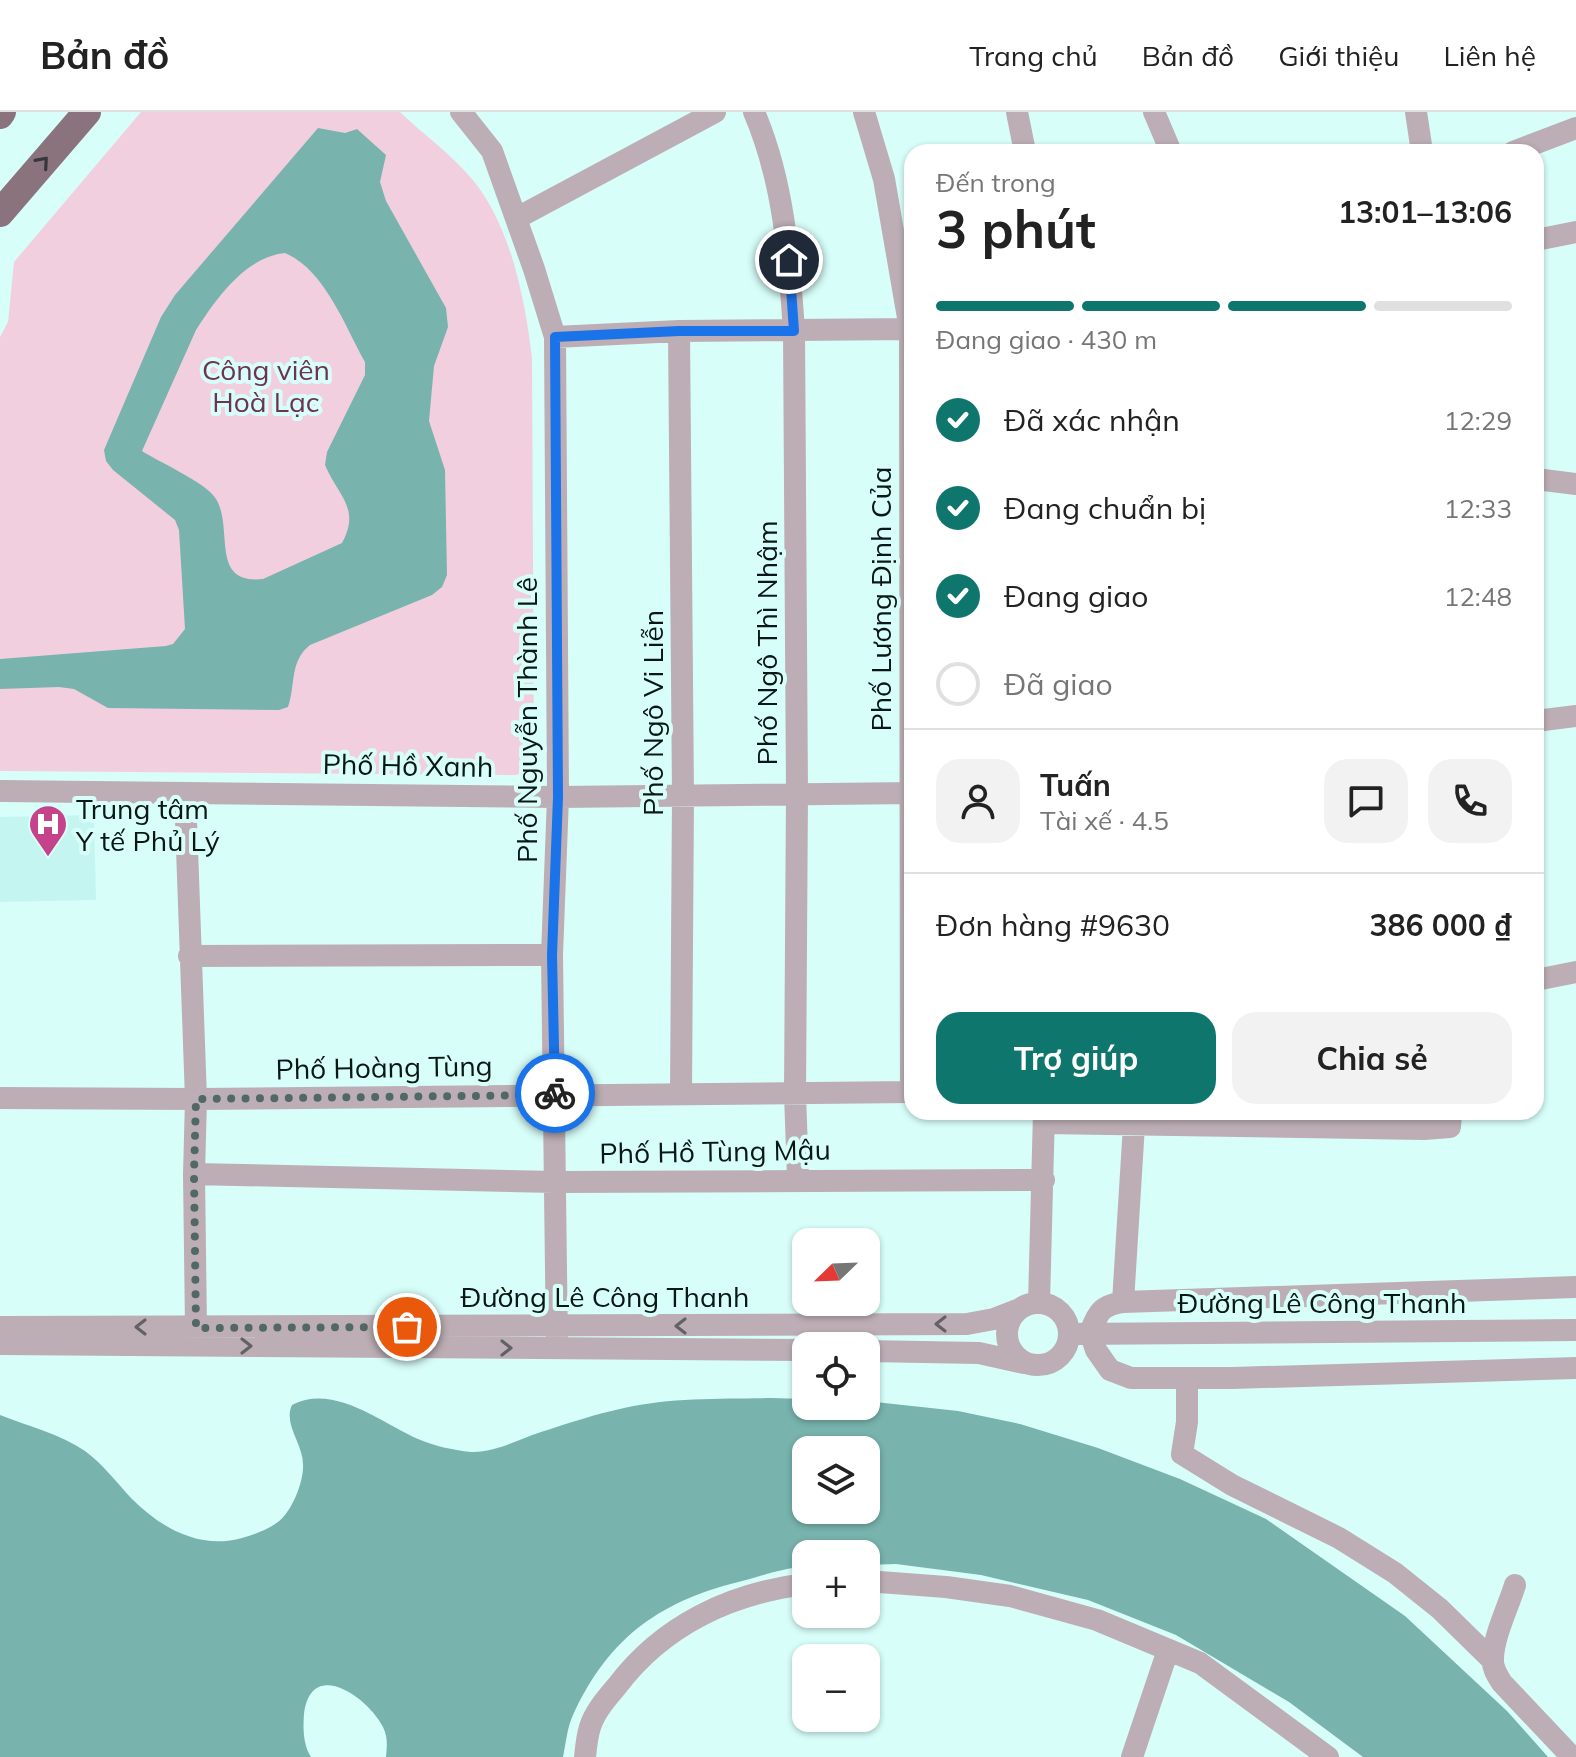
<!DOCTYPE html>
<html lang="vi">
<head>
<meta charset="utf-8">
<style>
	body { margin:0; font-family:Mulish,sans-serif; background:#f2f2f2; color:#222; height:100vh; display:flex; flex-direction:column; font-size:30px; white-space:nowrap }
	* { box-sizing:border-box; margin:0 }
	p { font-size:26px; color:#767676 }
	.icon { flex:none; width:44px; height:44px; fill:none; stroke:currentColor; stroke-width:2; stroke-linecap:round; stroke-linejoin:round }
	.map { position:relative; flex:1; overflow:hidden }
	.side { position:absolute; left:904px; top:32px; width:640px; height:976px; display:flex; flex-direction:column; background:#fff; border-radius:24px; box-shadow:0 2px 6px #0004 }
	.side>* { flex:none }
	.needle { width:52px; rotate:247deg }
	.fabs { position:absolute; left:792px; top:1116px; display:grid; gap:16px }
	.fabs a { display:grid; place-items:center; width:88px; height:88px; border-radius:16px; background:#fff; box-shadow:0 2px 6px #0004; font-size:40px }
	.pin { position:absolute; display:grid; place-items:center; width:68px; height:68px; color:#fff; margin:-34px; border:4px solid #fff; border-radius:50%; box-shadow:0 2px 8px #0007 }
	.courier { position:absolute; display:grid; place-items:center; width:80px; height:80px; margin:-40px; border:6px solid #1a73e8; border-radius:50%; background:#fff; color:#222; box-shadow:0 2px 10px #0007 }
	.head em { font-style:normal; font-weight:700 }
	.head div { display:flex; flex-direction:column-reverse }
	.head { display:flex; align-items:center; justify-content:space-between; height:136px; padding:0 32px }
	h1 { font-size:52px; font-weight:700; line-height:60px }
	.bar { display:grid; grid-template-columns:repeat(4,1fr); gap:12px 8px; align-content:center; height:96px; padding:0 32px }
	.bar i { height:10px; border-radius:6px; background:#e0e0e0 }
	.bar .on { background:#0f766e }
	.bar p { grid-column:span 4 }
	.line { display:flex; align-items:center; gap:20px; padding:0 32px; border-top:2px solid #e0e0e0 }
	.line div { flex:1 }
	.round { display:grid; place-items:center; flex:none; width:84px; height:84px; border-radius:24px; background:#f2f2f2 }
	ol { padding:0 32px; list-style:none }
	li { display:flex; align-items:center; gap:24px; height:88px }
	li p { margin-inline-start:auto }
	li .icon { padding:8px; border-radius:50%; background:#0f766e; color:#fff; stroke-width:4 }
	li:last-child { color:#767676 }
	li i { width:44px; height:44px; border:4px solid #e0e0e0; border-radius:50% }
	.primary-button { display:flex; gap:16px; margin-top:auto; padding:16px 32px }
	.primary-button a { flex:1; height:92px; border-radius:24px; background:#0f766e; color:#fff; font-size:32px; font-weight:700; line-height:92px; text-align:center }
	.primary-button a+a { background:#f2f2f2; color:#222 }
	header { display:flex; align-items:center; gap:48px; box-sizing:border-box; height:112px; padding:0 40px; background:#fff; border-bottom:2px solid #e0e0e0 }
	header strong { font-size:38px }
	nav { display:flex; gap:44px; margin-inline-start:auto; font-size:28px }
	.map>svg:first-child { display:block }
</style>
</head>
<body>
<header>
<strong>Bản đồ</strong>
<nav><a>Trang chủ</a><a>Bản đồ</a><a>Giới thiệu</a><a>Liên hệ</a></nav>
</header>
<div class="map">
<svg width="1576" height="1645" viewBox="0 0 1576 1645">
	<rect width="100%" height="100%" fill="#d8fefa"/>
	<path fill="#c5f5f0" d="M 94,703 L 96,788 L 0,790 L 0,705 Z"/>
	<path fill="#f2cfde" d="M 141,0 L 400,0 C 423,22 452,43 472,67 C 511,114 525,187 532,246 L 534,648 L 517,663 L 0,659 L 0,225 L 8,210 L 14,150 Z"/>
	<path fill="#78b3ae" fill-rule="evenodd" d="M 318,16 L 345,21 L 357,17 L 386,43 L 380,70 L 386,89 L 446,196 L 448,215 L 434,254 L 429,309 L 445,358 L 447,463 L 442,475 L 432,483 L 310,533 C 289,550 296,572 288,595 L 279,598 L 108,596 L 74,577 L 59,575 L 0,577 L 0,547 L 166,534 L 173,532 L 185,517 L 179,418 L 175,408 L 113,358 L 106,349 L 104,338 L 161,205 L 175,183 ZM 285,141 C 324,157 345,214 365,250 L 365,263 L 327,340 L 325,353 C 338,384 361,396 342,431 L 263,467 C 209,473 234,416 216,387 C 207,371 159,350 142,339 L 196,218 C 216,187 245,145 285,141 Z
		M 771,1286 L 806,1287 L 806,1294 L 866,1294 L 866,1289 L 958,1299 L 1020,1312 L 1098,1336 L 1180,1367 L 1266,1407 L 1405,1504 L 1507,1599 L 1548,1645 L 1363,1645 L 1289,1590 L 1176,1523 L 1088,1488 L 981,1463 L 896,1452 L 866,1453 L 866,1442 L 806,1442 L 806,1455 C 786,1455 765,1463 746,1468 C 662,1488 610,1523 573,1603 C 567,1616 566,1631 563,1645 L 386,1645 C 387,1634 388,1625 383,1615 C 368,1585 311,1545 304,1602 C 303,1616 303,1633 311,1645 L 0,1645 L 0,1303 C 28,1314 60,1322 85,1339 C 103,1352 117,1371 132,1387 C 161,1416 200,1438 242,1426 C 256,1422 276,1415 285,1403 C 295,1391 304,1367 303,1352 C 303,1332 283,1312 292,1293 C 334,1271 381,1311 418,1327 C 435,1334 452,1338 471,1340 C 495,1341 519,1327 541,1320 C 569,1311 596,1302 624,1296 C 671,1285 723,1287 771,1286 ZM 806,1338 L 866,1338 L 866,1398 L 806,1398 Z"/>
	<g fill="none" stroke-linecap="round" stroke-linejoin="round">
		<path stroke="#bcaeb4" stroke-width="22" d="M 461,0 L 492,39 L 534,157 L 555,225 L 558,685 L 552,843 L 557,1236
			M 754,0 C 784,70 789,144 794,219 L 797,682 L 795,982 L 798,1067
			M 864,0 L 884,67 L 910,217 L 911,980
			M 1017,0 L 1025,40
			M 1154,0 L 1171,40
			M 1416,0 L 1422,40
			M 1513,40 L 1576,16
			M 517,106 L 715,0
			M 1536,128 L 1576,120
			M 679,219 L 683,684 L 681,982
			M 555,225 L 679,219 L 912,217
			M 1536,367 L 1576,372
			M 1536,609 L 1576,604
			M 0,679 L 558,685 L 912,681
			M 185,681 L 196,987 L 194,1062 L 196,1216
			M 189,844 L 552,843
			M 1536,868 L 1576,860
			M 0,986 L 196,987 L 912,980
			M 1044,1011 L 1424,1017 L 1450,1015 L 1451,1000
			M 194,1062 L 555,1070 L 1044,1068
			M 1576,1175 L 1123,1190 C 1100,1194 1099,1200 1090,1220 L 1096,1238 L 1110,1258 L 1131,1266 L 1232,1266 L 1576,1256
			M 1123,1190 L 1134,1013
			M1007 1222a31 31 0 1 1 62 0a31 31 0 1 1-62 0Z
			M 1039,1191 L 1044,1000
			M 0,1215 L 967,1212 L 994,1207 L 1017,1198
			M 1069,1222 L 1576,1218
			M 0,1232 L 806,1238
			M 866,1239 L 979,1241 L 1024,1251
			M 1187,1266 L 1187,1310 L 1182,1342 L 1232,1373 L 1339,1426 L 1395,1461 L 1440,1497 L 1492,1548
			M 866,1469 L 946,1475 L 1010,1484 L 1097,1508 L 1200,1551 L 1328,1645
			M 1515,1473 C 1509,1493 1493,1525 1493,1547 C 1492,1556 1497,1563 1502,1571 L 1572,1645
			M 585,1645 C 586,1635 587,1624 590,1615 C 595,1599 607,1586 617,1574 C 663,1513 731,1481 806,1472
			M 1132,1645 L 1168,1538"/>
		<path stroke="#8b737e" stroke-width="28" d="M 0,3 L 2,0
			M 0,101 L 87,0"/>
	</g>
	<defs><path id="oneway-chevron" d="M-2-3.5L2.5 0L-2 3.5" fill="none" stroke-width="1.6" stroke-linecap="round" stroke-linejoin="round" transform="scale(2)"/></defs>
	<use stroke="#36373a" href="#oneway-chevron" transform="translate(43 50) rotate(-49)"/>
	<g stroke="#626264">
		<use href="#oneway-chevron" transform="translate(941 1212) rotate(180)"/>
		<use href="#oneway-chevron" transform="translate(681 1214) rotate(180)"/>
		<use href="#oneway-chevron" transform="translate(141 1215) rotate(-180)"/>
		<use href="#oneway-chevron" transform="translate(246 1234)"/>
		<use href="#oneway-chevron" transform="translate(506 1236)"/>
	</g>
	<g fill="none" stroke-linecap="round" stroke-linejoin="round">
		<path stroke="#516865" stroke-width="8" stroke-dasharray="0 14.4" d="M 407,1215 L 196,1216 L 194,1062 L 196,987 L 555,983 L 555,981"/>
		<path stroke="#1a73e8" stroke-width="10" d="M 555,981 L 552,843 L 558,685 L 555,225 L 679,219 L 794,219 L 789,148"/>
	</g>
	<defs>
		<g id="hospital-pin" transform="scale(2)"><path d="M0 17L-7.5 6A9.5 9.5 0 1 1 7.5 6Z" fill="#c4438b" stroke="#d8fefa"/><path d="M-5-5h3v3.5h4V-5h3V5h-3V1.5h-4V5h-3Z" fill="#fff"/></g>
	</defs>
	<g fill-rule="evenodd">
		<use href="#hospital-pin" x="48" y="712"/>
	</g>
	<g text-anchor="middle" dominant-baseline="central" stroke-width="8" stroke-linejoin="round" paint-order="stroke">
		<g font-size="28" fill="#6e3351" stroke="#d8fefa">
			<text x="266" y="257">Công viên<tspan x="266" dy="32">Hoà Lạc</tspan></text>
		</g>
		<g font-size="28" fill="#091715" stroke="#d8fefa">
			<text transform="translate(880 487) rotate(-90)">Phố Lương Định Của</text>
			<text transform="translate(766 531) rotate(-90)">Phố Ngô Thì Nhậm</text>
			<text transform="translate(652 601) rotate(-90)">Phố Ngô Vi Liễn</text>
			<text transform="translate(526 608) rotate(-90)">Phố Nguyễn Thành Lê</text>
			<text transform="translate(408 653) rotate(1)">Phố Hồ Xanh</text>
			<text transform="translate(384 955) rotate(-1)">Phố Hoàng Tùng</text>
			<text transform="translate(715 1039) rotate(-1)">Phố Hồ Tùng Mậu</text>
			<text x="605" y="1184">Đường Lê Công Thanh</text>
			<text x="1322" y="1190">Đường Lê Công Thanh</text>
		</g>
		<g font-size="28" fill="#091715" stroke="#d8fefa" text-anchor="start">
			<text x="76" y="696">Trung tâm<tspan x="76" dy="32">Y tế Phủ Lý</tspan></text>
		</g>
	</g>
</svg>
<div class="fabs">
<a><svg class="needle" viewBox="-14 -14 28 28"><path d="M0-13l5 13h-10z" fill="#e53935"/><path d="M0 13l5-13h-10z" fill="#767676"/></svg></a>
<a><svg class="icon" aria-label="locate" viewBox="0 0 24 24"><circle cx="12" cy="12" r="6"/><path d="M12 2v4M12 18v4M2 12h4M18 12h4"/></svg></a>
<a><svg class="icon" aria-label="layers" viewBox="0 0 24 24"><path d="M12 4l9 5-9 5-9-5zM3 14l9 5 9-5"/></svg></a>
<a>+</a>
<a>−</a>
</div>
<div class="pin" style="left:407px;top:1215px;background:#ea580c"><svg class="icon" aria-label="bag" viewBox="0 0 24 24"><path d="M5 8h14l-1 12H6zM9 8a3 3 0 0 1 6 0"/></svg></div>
<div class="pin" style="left:789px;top:148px;background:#1f2937"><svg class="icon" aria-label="home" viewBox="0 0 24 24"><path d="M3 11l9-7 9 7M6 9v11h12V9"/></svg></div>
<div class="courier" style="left:555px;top:981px"><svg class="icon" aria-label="bike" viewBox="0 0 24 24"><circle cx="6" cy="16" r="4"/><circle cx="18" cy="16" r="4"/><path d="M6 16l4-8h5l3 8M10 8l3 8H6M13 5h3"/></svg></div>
<section class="side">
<div class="head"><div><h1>3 phút</h1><p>Đến trong</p></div><em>13:01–13:06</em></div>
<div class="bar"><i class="on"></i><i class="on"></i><i class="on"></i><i></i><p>Đang giao · 430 m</p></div>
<ol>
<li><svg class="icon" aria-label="check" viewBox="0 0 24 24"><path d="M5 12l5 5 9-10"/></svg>Đã xác nhận<p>12:29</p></li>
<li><svg class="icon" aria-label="check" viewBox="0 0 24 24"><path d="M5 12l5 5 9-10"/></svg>Đang chuẩn bị<p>12:33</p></li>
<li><svg class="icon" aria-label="check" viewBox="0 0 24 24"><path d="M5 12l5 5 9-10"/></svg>Đang giao<p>12:48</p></li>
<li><i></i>Đã giao</li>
</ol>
<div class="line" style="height:144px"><a class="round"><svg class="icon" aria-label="person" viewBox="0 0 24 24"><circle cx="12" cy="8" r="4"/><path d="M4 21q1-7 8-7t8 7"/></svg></a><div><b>Tuấn</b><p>Tài xế · 4.5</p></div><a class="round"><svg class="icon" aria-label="chat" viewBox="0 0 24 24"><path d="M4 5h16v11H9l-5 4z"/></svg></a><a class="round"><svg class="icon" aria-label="phone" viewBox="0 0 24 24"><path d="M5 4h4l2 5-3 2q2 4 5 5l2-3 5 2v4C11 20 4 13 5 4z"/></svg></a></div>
<div class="line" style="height:104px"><div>Đơn hàng #9630</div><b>386 000 ₫</b></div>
<div class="primary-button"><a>Trợ giúp</a><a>Chia sẻ</a></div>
</section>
</div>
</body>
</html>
